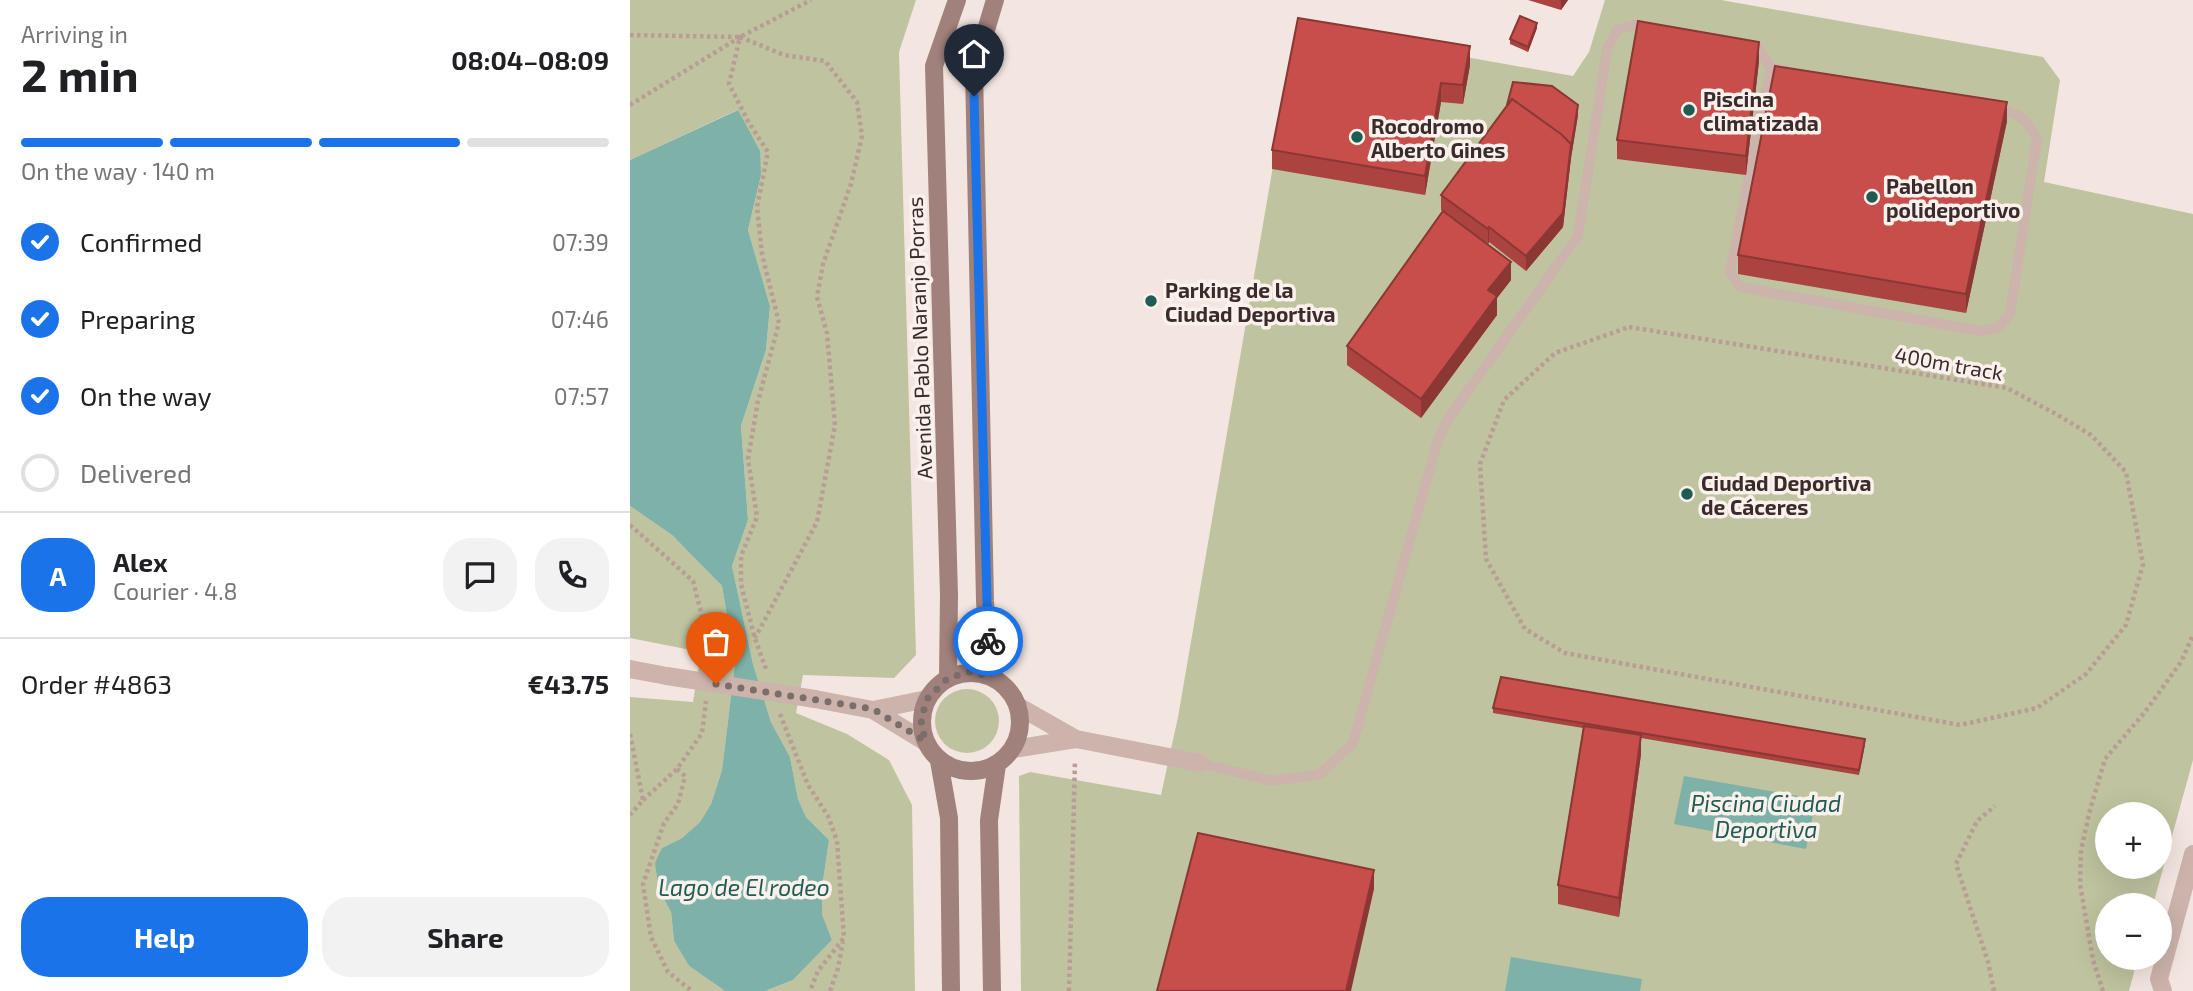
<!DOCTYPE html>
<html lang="en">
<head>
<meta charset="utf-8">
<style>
	body { margin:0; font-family:"Exo 2",sans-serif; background:#f2f2f2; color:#202124; height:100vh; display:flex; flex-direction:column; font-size:26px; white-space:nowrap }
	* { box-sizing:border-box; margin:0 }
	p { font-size:23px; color:#757577 }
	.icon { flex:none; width:38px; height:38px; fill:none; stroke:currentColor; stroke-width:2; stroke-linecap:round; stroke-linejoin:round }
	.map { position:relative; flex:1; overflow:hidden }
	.sheet { display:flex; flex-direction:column; background:#fff; width:630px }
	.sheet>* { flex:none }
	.fabs { position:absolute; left:1465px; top:802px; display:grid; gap:14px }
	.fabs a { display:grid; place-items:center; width:77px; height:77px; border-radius:50%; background:#fff; box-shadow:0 7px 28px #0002; font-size:35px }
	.pin { position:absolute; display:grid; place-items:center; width:60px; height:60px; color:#fff; margin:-72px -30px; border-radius:50% 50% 50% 0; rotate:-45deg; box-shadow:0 0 7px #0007 }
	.pin .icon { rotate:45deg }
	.courier { position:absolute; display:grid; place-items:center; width:70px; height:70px; margin:-35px; border:5px solid #1a73e8; border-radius:50%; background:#fff; color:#222; box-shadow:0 2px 9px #0007 }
	.summary em { font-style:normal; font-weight:700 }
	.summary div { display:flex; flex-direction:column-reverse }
	.summary { display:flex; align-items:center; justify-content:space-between; height:119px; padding:0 21px }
	h1 { font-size:46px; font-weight:700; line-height:52px }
	.bar { display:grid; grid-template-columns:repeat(4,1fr); gap:10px 7px; align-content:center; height:84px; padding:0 21px }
	.bar i { height:9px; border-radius:5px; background:#e0e0e0 }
	.bar .current { background:#1a73e8 }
	.bar p { grid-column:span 4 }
	.line { display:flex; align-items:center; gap:18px; padding:0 21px; border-top:2px solid #e0e0e0 }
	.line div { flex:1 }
	.round { display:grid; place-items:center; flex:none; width:74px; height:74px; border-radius:28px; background:#f2f2f2 }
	ol { padding:0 21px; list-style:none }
	li { display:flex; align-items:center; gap:21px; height:77px }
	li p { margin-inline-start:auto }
	li .icon { padding:7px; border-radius:50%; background:#1a73e8; color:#fff; stroke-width:4 }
	li:last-child { color:#757577 }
	li i { width:38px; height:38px; border:4px solid #e0e0e0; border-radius:50% }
	.cta { display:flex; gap:14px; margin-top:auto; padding:14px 21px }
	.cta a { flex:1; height:80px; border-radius:28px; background:#1a73e8; color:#fff; font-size:28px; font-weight:700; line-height:80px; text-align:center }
	.cta a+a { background:#f2f2f2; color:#202124 }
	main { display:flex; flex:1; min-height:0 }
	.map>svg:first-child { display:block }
</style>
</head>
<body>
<main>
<section class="sheet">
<div class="summary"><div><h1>2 min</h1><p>Arriving in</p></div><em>08:04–08:09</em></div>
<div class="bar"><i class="current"></i><i class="current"></i><i class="current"></i><i></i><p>On the way · 140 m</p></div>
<ol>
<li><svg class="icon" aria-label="check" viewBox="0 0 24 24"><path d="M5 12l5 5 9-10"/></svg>Confirmed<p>07:39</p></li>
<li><svg class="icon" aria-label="check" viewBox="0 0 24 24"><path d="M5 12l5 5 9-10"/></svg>Preparing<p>07:46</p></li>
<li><svg class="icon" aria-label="check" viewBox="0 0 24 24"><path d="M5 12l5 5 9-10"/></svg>On the way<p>07:57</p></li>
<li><i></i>Delivered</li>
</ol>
<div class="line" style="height:126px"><b class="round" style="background:#1a73e8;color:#fff">A</b><div><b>Alex</b><p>Courier · 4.8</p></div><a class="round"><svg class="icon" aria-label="chat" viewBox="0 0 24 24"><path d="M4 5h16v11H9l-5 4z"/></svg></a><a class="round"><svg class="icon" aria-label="phone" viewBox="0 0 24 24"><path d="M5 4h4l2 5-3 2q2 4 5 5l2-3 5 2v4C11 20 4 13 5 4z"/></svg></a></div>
<div class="line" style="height:91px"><div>Order #4863</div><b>€43.75</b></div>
<div class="cta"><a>Help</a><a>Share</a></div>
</section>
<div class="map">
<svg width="1563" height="991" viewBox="0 0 1563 991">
	<rect width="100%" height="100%" fill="#f3e6e0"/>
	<path fill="#bfc39f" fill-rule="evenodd" d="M 0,0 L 286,0 L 269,52 L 286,655 L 264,678 L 173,675 L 166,713 L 217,734 L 259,760 L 282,805 L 285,991 L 135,991 L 163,980 L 202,940 L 192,914 L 192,888 L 199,840 L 176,817 L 168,799 L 160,757 L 141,722 L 123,664 L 102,566 L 118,520 L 111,426 L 136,350 L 140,306 L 118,230 L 131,175 L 107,110 L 0,160 Z
		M 975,0 L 1091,0 L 1413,57 L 1430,80 L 1414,182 L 1563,214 L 1563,760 L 1523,905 L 1477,905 L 1477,957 L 1508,957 L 1499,991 L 391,991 L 389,776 L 400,772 L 531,795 L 548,717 L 667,27 L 943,76 L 959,52 ZM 1477,814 L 1530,814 L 1530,866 L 1477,866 Z
		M 0,506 L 42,535 L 92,586 L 105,663 L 92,770 L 81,804 L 70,822 L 52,838 L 32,848 L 29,890 L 41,912 L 44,941 L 59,966 L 95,991 L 0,991 L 0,697 L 63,702 L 71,652 L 0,638 Z
		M305 721a32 32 0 1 1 64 0a32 32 0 1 1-64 0Z"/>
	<path fill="#7eb1a8" d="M 108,110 L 130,151 L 131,175 L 118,230 L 140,306 L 136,350 L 111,426 L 118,520 L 102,566 L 123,664 L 141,722 L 160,757 L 168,799 L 176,817 L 199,840 L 192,888 L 192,914 L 202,940 L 163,980 L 135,991 L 95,991 L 59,966 L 44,941 L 41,912 L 29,890 L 25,863 L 32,848 L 52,838 L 70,822 L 81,804 L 92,770 L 105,663 L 92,586 L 42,535 L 0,506 L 0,160 Z
		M 1054,776 L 1186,799 L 1176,849 L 1044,824 Z
		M 881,957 L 1012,979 L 1010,991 L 875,991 Z"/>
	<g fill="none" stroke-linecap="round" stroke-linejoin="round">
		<path stroke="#b89d95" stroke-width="4.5" stroke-dasharray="3.5 3.5" stroke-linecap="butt" d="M 0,35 L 110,37 L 181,0
			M 110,37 L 154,55 L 195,61 L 227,102 L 232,136 L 221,184 L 193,264 L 187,297 L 197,333 L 205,425 L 187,522 L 125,638
			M 0,105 L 110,37 L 99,84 L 119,123 L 138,152 L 127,207 L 132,254 L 149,323 L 128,401 L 118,459 L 127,517 L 111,556 L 111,584 L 125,639 L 136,669
			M 999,327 L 1377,388 L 1426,414 L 1461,435 L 1496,472 L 1513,564 L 1496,625 L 1456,674 L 1407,708 L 1330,725 L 935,653 L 895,629 L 856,559 L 850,464 L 874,400 L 925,353 Z
			M 0,525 L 63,581 L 82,655 L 81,661
			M 150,714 L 178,785 L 198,816 L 207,841 L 214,938 L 188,971 L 180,991
			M 0,734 L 13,800 L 0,815
			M 47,769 L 55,776 L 48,804 L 34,823 L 13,884 L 21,937 L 38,972 L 62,991
			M 13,800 L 47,769 L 72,733 L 76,701
			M 200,991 L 208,968 L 213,942
			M 439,991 L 445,761
			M 1364,991 L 1358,962 L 1326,864 L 1347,821 L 1365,806
			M 1473,991 L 1463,960 L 1450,884 L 1451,850 L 1460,810 L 1475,759 L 1515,712 L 1551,662 L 1563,635"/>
		<path stroke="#ccb3ab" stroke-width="10" d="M 1117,45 L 1127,46 L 1141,68 L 1159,71
			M 1141,68 L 1100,272 L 1110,287 L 1351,331 L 1368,328 L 1380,314 L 1407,138 C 1394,116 1389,113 1364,108
			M 570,763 L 642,781 L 690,774 L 723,743 L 808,440 L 818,419 L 948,236 L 977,50 L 987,30 L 1003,25 L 1018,27"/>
		<path stroke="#ccb3ab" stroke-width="18" d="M 0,669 L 37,676
			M 185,699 L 243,710 L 297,699
			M 388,706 L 446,739 L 570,763
			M 243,710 L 294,741
			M 383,749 L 446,739
			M 1533,991 L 1529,979 L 1563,854"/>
		<path stroke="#a0817c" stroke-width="18" d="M292 722a49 49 0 1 1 98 0a49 49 0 1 1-98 0Z
			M 360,676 L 355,601 L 344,70 L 365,0
			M 318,678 L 319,595 L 304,66 L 327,0
			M 309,761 L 319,818 L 321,991
			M 362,991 L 359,820 L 367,765"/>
		<path stroke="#ccb3ab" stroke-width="18" d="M 37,676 L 185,699"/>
	</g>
	<path fill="#ab4340" d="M 898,0 L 938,0 L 931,10 Z
		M 907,28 L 898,52 L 880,44 L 880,39 Z
		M 1129,61 L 1116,175 L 987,159 L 987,140 Z
		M 840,65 L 833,104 L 811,102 L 795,195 L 642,169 L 642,150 Z
		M 948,115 L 941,158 L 933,227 L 896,271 L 859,242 L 858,244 L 811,210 L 811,195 Z
		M 1377,121 L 1336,313 L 1108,274 L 1108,255 Z
		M 881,280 L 867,298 L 867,315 L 791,418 L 717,365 L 717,346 Z
		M 863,708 L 1235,745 L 1229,775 L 1011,738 L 1011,754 L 989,917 L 928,904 L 928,885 L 953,728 L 863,713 Z"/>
	<path fill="#8b3734" d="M 931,0 L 938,0 L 931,10 Z
		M 907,23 L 907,28 L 898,52 L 898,47 Z
		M 1129,42 L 1129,61 L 1116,175 L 1116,156 Z
		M 840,46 L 840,65 L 833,104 L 833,85 Z
		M 811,83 L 811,102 L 795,195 L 795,176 Z
		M 1377,102 L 1377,121 L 1336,313 L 1336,294 Z
		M 948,105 L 948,115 L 941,158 L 933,227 L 896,271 L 896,256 Z
		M 859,227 L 859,242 L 858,244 L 858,229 Z
		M 881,262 L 881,280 L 867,298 L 867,315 L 791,418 L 791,399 L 858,290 Z
		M 1011,735 L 1011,754 L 989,917 L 989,898 Z
		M 744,870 L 744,889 L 721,991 L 716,991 Z"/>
	<path fill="#c74e4a" stroke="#8b3734" stroke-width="2" d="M 890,16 L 907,23 L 898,47 L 880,39 Z
		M 668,18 L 840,46 L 833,85 L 811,83 L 795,176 L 642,150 Z
		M 1008,21 L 1129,42 L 1116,156 L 987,140 Z
		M 1145,66 L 1377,102 L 1336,294 L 1108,255 Z
		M 883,82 L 922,86 L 948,105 L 941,148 L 941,144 L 931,134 L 882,99 L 878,105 L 877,105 Z
		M 882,99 L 931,134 L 941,144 L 933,213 L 896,256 L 859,227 L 858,229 L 811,195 Z
		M 813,211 L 881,262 L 858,290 L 867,296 L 791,399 L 717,346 Z
		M 871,677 L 1235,739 L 1229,770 L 863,708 Z
		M 954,726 L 1011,735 L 989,898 L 928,885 Z
		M 568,833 L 744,870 L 716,991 L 527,991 Z"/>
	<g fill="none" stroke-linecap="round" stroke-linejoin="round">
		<path stroke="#7b6d6a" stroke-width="7" stroke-dasharray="0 12.6" d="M 86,684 L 243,709 L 295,741 L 291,720 L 297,699 L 318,678 L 339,672 L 360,676 L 358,641"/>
		<path stroke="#1a73e8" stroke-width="9" d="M 344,96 L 358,641"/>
	</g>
	<g fill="#1f5c53" stroke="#fbf1ec" stroke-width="2.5">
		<circle cx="1059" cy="110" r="7"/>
		<circle cx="727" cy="137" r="7"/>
		<circle cx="1242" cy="197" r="7"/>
		<circle cx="521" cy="301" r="7"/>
		<circle cx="1057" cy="494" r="7"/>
	</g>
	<g text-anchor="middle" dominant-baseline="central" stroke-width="7" stroke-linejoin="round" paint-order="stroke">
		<g font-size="21" font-weight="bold" fill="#3a2c2a" stroke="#fbf1ec" text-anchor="start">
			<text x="1073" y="98">Piscina<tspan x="1073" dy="24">climatizada</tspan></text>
			<text x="741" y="125">Rocodromo<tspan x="741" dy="24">Alberto Gines</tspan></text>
			<text x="1256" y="185">Pabellon<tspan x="1256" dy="24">polideportivo</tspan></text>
			<text x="535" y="289">Parking de la<tspan x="535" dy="24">Ciudad Deportiva</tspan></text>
			<text x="1071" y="482">Ciudad Deportiva<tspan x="1071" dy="24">de Cáceres</tspan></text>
		</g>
		<g font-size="21" fill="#3a2c2a" stroke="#fbf1ec">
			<text transform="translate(289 338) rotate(-92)">Avenida Pablo Naranjo Porras</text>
			<text transform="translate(1319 363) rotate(10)">400m track</text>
		</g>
		<g font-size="23" font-style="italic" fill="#1f5c53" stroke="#fbf1ec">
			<text x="1136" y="803">Piscina Ciudad<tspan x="1136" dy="26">Deportiva</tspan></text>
			<text x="114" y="887">Lago de El rodeo</text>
		</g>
	</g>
</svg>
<div class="fabs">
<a>+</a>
<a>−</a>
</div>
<div class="pin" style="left:86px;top:684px;background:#ea580c"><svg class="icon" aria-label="bag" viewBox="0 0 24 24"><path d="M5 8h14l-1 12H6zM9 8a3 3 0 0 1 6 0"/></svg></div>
<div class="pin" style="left:344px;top:96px;background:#1f2937"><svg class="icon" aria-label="home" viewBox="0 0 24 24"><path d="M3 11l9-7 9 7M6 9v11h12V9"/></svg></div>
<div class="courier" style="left:358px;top:641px"><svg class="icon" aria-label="bike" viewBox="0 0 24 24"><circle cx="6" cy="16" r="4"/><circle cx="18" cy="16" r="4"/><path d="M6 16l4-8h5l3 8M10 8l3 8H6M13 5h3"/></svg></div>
</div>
</main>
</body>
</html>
